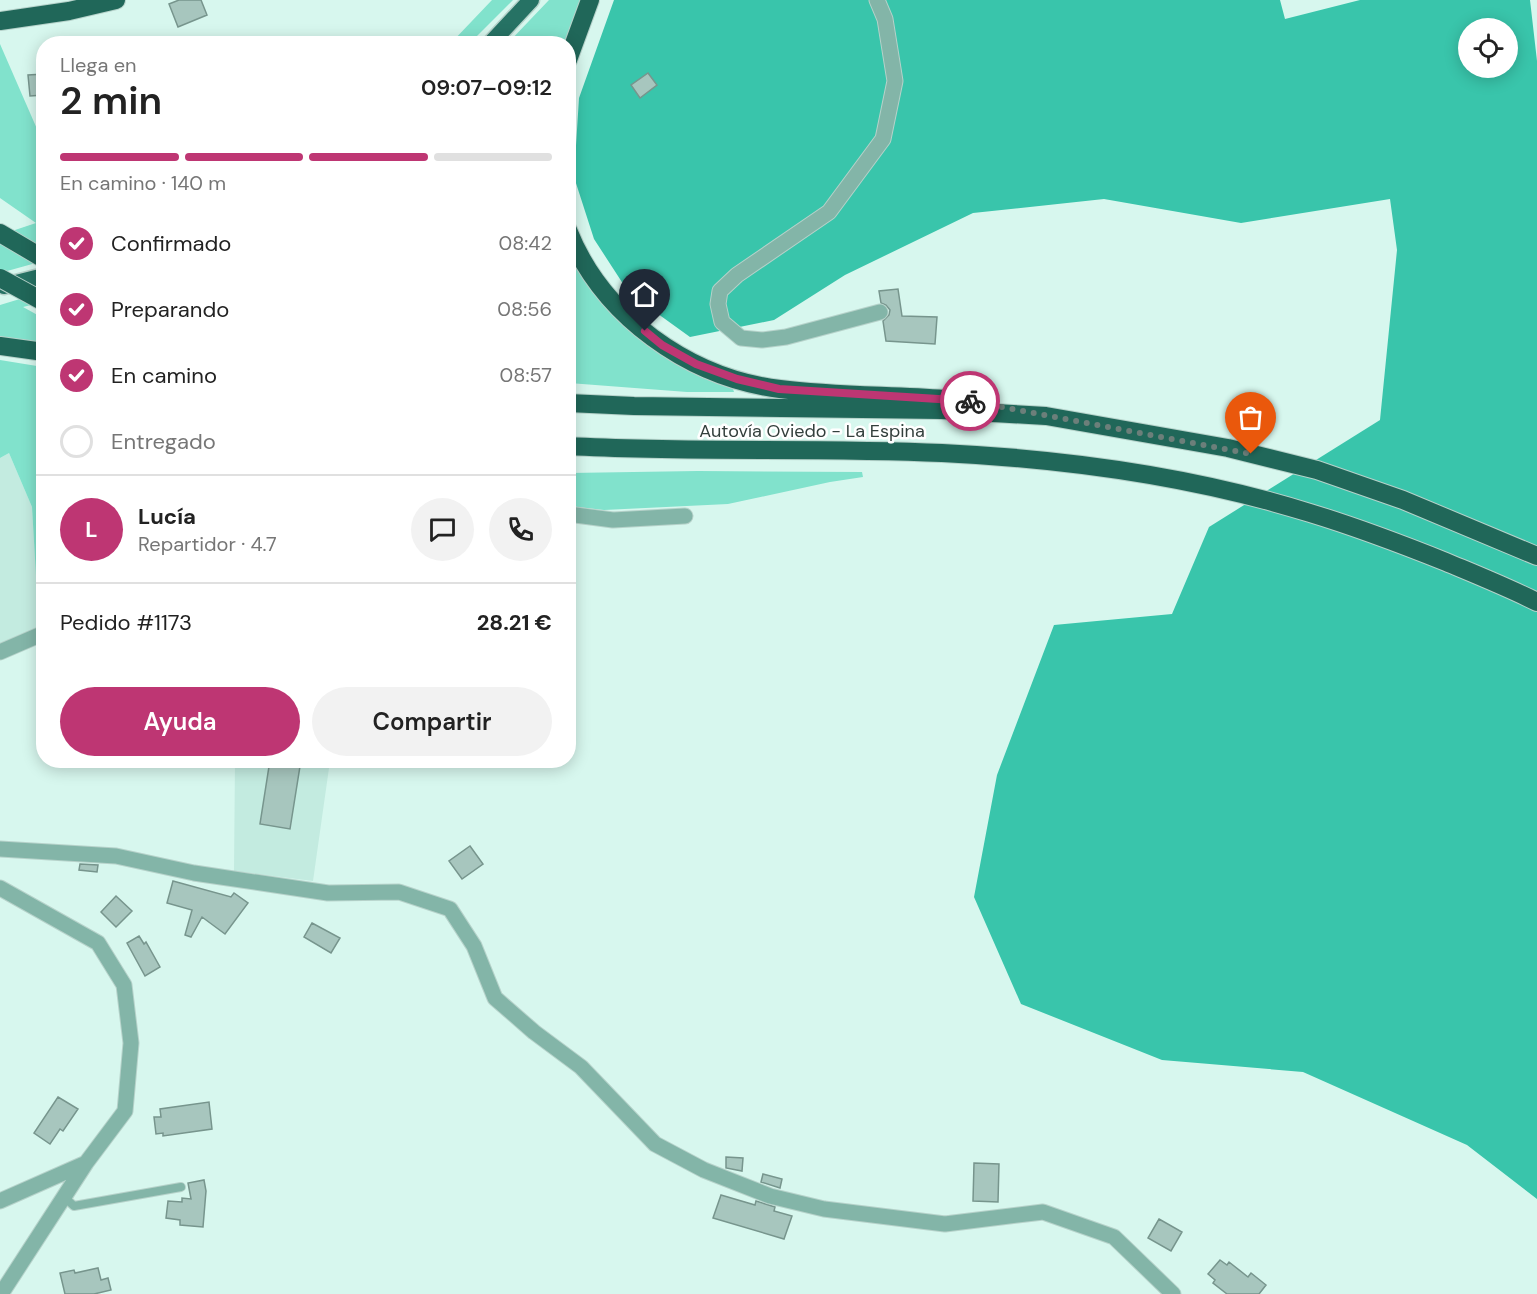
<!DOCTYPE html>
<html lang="es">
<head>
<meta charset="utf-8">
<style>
	body { margin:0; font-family:"DM Sans",sans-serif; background:#f2f2f2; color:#222; height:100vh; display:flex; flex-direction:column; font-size:22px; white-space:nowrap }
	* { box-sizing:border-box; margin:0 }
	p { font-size:20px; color:#767676 }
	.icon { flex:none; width:33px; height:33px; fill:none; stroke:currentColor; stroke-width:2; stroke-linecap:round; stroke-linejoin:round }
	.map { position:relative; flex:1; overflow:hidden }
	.drawer { position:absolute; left:36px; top:36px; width:540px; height:732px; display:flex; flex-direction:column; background:#fff; border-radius:24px; box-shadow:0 3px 15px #0003 }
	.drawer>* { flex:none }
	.tools { position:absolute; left:1458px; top:18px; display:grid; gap:12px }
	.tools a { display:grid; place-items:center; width:60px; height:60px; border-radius:50%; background:#fff; box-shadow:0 3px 15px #0003; font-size:30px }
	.pin { position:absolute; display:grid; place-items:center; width:51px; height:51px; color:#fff; margin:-62px -26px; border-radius:50% 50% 50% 0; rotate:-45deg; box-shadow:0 0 6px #0007 }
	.pin .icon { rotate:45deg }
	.courier { position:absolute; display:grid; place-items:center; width:60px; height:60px; margin:-30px; border:4px solid #be3673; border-radius:50%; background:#fff; color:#222; box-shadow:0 2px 8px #0007 }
	.overview em { font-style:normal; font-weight:600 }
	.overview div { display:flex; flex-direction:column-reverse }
	.overview { display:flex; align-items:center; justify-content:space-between; height:102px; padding:0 24px }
	h1 { font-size:39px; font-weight:600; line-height:45px }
	.bar { display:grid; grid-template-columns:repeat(4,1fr); gap:9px 6px; align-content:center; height:72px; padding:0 24px }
	.bar i { height:8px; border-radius:4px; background:#e0e0e0 }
	.bar .on { background:#be3673 }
	.bar p { grid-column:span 4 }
	.line { display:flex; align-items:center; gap:15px; padding:0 24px; border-top:2px solid #e0e0e0 }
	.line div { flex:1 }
	.round { display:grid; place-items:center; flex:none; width:63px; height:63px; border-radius:32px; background:#f2f2f2 }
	ol { padding:0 24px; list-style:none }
	li { display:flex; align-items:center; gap:18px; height:66px }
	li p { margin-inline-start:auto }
	li .icon { padding:6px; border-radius:50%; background:#be3673; color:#fff; stroke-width:4 }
	li:last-child { color:#767676 }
	li i { width:33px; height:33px; border:3px solid #e0e0e0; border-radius:50% }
	.button { display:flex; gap:12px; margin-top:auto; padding:12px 24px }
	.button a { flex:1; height:69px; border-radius:36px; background:#be3673; color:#fff; font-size:24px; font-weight:600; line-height:69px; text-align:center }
	.button a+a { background:#f2f2f2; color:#222 }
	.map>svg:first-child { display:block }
</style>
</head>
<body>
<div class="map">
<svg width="1537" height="1294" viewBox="0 0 1537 1294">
	<rect width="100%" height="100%" fill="#d7f7ee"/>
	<path fill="#c3ebe0" d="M 9,453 L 32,507 L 38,610 L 43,618 L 44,625 L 0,644 L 0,458 Z
		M 235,761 L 330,761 L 313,881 L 234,871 Z"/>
	<path fill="#81e2cc" d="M 492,0 L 513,0 L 470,43 L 451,43 Z
		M 549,0 L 581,0 L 564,43 L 507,44 Z
		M 0,44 L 44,145 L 43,261 L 0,273 L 0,235 L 36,223 L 0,198 Z
		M 568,251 C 590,302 638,343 686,368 C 701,376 717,382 733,389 L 734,392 L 687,392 L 569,383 Z
		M 43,292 L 43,302 L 23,307 L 43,318 L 43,344 L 0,337 L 0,305 Z
		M 0,360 L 43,367 L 43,618 L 38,610 L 32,507 L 9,453 L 0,458 Z
		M 698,471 L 862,472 L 863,477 L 830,482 L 728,504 L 604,510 L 569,506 L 569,473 Z"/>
	<path fill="#39c5ab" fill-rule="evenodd" d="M 614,0 L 1280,0 L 1285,19 L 1360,0 L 1530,0 L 1537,61 L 1537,1199 L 1467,1145 L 1303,1072 L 1162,1060 L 1021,1004 L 974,897 L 997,775 L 1054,625 L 1172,614 L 1209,527 L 1380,420 L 1397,250 L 1390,199 L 1241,223 L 1104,199 L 973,213 L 845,275 L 774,320 L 690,337 L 629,293 L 594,239 L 574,177 L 579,98 ZM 1468,28 L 1508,28 L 1508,68 L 1468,68 Z"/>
	<path fill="#a7c6be" stroke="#77958d" stroke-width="1.5" d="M 179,0 L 201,0 L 207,15 L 178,27 L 169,4 Z
		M 648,73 L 657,85 L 640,98 L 631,85 Z
		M 44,74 L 44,95 L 30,96 L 28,75 Z
		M 898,289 L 902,316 L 937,317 L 935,344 L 886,341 L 883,321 L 889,315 L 890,310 L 886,305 L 881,303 L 879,291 Z
		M 270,760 L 301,760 L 290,829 L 260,824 Z
		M 470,846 L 483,864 L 462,879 L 449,861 Z
		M 80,864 L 98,865 L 97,872 L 79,870 Z
		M 173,881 L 231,897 L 234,893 L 248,903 L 225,934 L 202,917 L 191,937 L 185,935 L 192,910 L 167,903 Z
		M 116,896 L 132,911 L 116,927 L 101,912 Z
		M 312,923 L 340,938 L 331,953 L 304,937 Z
		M 139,936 L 144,944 L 146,942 L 160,967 L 145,976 L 127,943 Z
		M 58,1097 L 78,1109 L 63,1131 L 60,1129 L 50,1144 L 34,1133 Z
		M 209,1102 L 212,1129 L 163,1136 L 163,1133 L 156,1134 L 154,1117 L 161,1117 L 160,1109 Z
		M 726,1157 L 743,1158 L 742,1171 L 726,1168 Z
		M 974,1163 L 999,1164 L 998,1202 L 973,1201 Z
		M 763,1174 L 782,1179 L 780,1188 L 761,1182 Z
		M 204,1180 L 206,1191 L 203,1227 L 180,1225 L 180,1220 L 166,1218 L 168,1201 L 182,1202 L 182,1198 L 191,1199 L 188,1183 Z
		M 721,1195 L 755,1205 L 756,1201 L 775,1207 L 774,1211 L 792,1216 L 784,1239 L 713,1218 Z
		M 1159,1219 L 1182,1232 L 1171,1251 L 1148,1238 Z
		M 1220,1260 L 1227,1265 L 1229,1262 L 1248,1277 L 1251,1273 L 1266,1285 L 1259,1294 L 1227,1294 L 1213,1283 L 1215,1280 L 1208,1274 Z
		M 98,1268 L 101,1280 L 108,1278 L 111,1290 L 94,1294 L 65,1294 L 60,1273 L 74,1270 L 75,1273 Z"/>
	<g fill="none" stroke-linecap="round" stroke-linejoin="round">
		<g stroke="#b6d2ca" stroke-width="10">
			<path id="service" d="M 64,1197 L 74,1206 L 181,1187"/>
		</g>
		<g stroke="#b6d2ca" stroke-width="17">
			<path id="minor" d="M 877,0 L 885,19 L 895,81 L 883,139 L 829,212 L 737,275 L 720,291 L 718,304 L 722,322 L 741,338 L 762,340 L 786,337 L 880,312
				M 568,514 L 613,520 L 685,516
				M 0,652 L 44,633
				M 0,849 L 116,856 L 194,873 L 328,893 L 399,892 L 450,909 L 474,946 L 495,998 L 534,1032 L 581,1067 L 655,1144 L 704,1170 L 770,1196 L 824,1209 L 945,1224 L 1043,1212 L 1114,1237 L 1173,1294
				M 0,888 L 98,943 L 124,985 L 131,1043 L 125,1111 L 86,1163 L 1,1294
				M 0,1201 L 86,1163"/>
		</g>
		<g stroke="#b6d2ca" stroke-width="19">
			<path id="trunk" d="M 490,44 L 531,0
				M 4,286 L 44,276"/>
		</g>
		<g stroke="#b6d2ca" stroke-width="20">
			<path id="motorway" d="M 0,21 L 69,11 L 116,0
				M 568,60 L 590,0
				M 568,230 C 602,316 689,378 780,389 C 834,396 890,395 944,399
				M 0,233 L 44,259
				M 0,346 L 44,352
				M 568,403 L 634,406 L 942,410 L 1046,416 L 1228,448 L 1317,470 L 1403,500 L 1537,556
				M 568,446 C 693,453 818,447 942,453 C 1065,459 1192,476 1310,513 C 1356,527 1401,544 1446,562 C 1477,575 1507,587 1537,602"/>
		</g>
		<use href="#service" stroke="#83b5a8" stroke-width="8"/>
		<use href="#minor" stroke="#83b5a8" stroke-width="15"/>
		<use href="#trunk" stroke="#267264" stroke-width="16"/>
		<use href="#motorway" stroke="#206759" stroke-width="18"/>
		<g stroke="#b6d2ca" stroke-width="20" stroke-linecap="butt">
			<path id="motorway-bridge" d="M 0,278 L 44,302"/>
		</g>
		<use href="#motorway-bridge" stroke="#206759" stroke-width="18"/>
	</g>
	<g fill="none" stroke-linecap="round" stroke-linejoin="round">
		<path stroke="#6c7f7a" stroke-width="6" stroke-dasharray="0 10.8" d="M 970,401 L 1251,454"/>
		<path stroke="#be3673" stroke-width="8" d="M 645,331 L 662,345 L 696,364 L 737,379 L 779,389 L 970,401"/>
	</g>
	<g text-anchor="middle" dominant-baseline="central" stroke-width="5" stroke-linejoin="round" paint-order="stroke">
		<g font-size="18" fill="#333f3c" stroke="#fff">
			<text x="812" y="431">Autovía Oviedo - La Espina</text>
		</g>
	</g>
</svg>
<div class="tools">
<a><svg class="icon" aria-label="locate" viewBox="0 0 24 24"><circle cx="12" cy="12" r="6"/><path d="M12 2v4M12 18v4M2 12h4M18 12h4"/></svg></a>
</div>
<div class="pin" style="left:1251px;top:454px;background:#ea580c"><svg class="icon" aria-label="bag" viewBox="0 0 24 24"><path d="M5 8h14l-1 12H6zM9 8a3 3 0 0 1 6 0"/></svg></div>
<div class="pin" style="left:645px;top:331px;background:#1f2937"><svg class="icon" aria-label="home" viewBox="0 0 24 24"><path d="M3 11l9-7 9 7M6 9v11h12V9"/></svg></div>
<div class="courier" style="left:970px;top:401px"><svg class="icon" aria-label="bike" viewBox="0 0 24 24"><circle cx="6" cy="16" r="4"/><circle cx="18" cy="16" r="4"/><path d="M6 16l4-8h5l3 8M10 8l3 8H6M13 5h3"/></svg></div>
<section class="drawer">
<div class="overview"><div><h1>2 min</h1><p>Llega en</p></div><em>09:07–09:12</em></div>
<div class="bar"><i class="on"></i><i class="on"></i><i class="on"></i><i></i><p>En camino · 140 m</p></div>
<ol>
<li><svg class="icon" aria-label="check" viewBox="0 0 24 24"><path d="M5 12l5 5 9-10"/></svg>Confirmado<p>08:42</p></li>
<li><svg class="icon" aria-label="check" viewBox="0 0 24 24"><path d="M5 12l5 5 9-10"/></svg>Preparando<p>08:56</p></li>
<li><svg class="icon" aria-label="check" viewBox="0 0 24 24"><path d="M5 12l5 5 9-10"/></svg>En camino<p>08:57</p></li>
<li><i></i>Entregado</li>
</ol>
<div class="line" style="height:108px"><b class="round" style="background:#be3673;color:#fff">L</b><div><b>Lucía</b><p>Repartidor · 4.7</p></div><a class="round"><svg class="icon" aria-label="chat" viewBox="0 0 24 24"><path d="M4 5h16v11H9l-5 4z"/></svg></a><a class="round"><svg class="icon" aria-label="phone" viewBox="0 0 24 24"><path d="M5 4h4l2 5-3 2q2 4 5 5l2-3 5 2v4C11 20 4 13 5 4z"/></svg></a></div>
<div class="line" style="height:78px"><div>Pedido #1173</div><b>28.21 €</b></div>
<div class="button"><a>Ayuda</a><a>Compartir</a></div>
</section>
</div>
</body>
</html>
